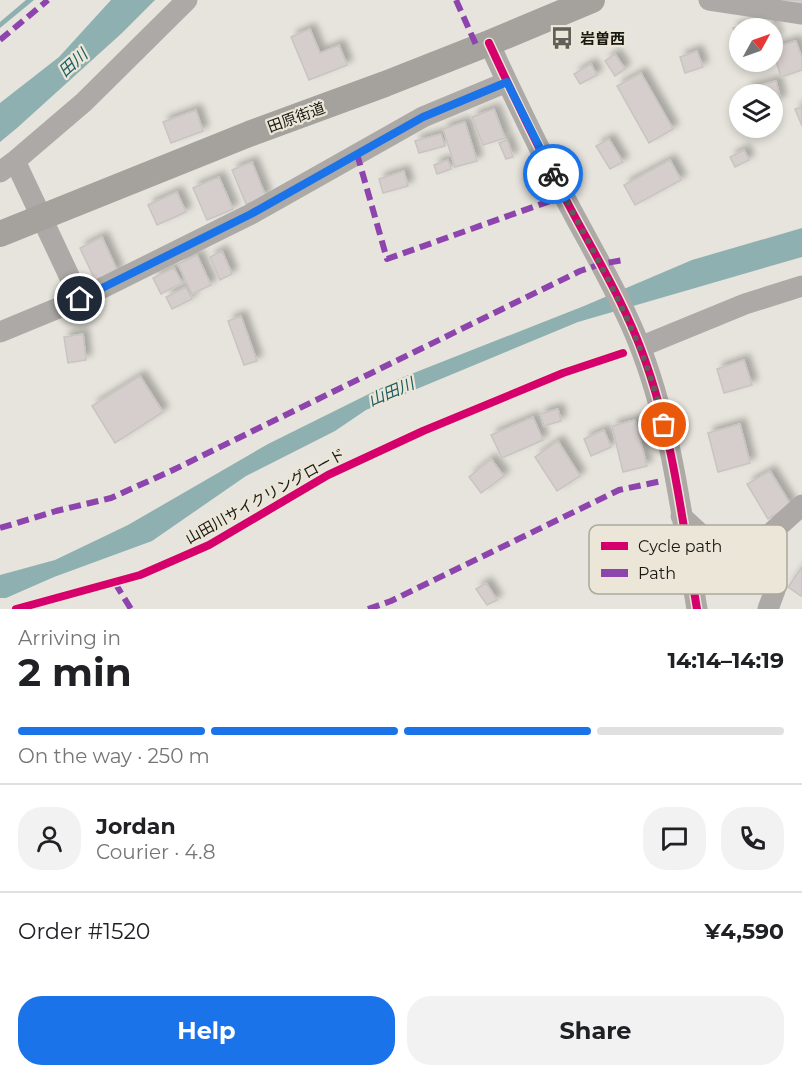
<!DOCTYPE html>
<html lang="en">
<head>
<meta charset="utf-8">
<style>
	body { margin:0; font-family:Montserrat,"Noto Sans JP",sans-serif; background:#f2f2f2; color:#202124; height:100vh; display:flex; flex-direction:column; font-size:22px; white-space:nowrap }
	* { box-sizing:border-box; margin:0 }
	p { font-size:20px; color:#757577 }
	.icon { flex:none; width:33px; height:33px; fill:none; stroke:currentColor; stroke-width:2; stroke-linecap:round; stroke-linejoin:round }
	.map { position:relative; height:609px; overflow:hidden }
	.drawer { display:flex; flex-direction:column; background:#fff; flex:1 }
	.drawer>* { flex:none }
	.needle { width:39px; rotate:50deg }
	.tools { position:absolute; left:729px; top:18px; display:grid; gap:12px }
	.tools a { display:grid; place-items:center; width:54px; height:54px; border-radius:50%; background:#fff; box-shadow:0 3px 9px #0003; font-size:30px }
	.pin { position:absolute; display:grid; place-items:center; width:51px; height:51px; color:#fff; margin:-26px; border:3px solid #fff; border-radius:50%; box-shadow:0 2px 6px #0007 }
	.courier { position:absolute; display:grid; place-items:center; width:60px; height:60px; margin:-30px; border:4px solid #1a73e8; border-radius:50%; background:#fff; color:#222; box-shadow:0 2px 8px #0007 }
	.overview em { font-style:normal; font-weight:700 }
	.overview div { display:flex; flex-direction:column-reverse }
	.overview { display:flex; align-items:center; justify-content:space-between; height:102px; padding:0 18px }
	h1 { font-size:39px; font-weight:700; line-height:45px }
	.bar { display:grid; grid-template-columns:repeat(4,1fr); gap:9px 6px; align-content:center; height:72px; padding:0 18px }
	.bar i { height:8px; border-radius:4px; background:#e0e0e0 }
	.bar .current { background:#1a73e8 }
	.bar p { grid-column:span 4 }
	.line { display:flex; align-items:center; gap:15px; padding:0 18px; border-top:2px solid #e0e0e0 }
	.line div { flex:1 }
	.round { display:grid; place-items:center; flex:none; width:63px; height:63px; border-radius:24px; background:#f2f2f2 }
	.action { display:flex; gap:12px; margin-top:auto; padding:12px 18px }
	.action a { flex:1; height:69px; border-radius:24px; background:#1a73e8; color:#fff; font-size:24px; font-weight:700; line-height:69px; text-align:center }
	.action a+a { background:#f2f2f2; color:#202124 }
	.map>svg:first-child { display:block }
</style>
</head>
<body>
<div class="map">
<svg width="802" height="609" viewBox="0 0 802 609">
	<defs>
		<filter id="shadow"><feDropShadow dx="5.5" dy="-5.5" stdDeviation="3" flood-color="#0004"/></filter>
	</defs>
	<rect width="100%" height="100%" fill="#e6e4dc"/>
	<path fill="#8fb0b0" d="M 26,0 L 34,0 L 0,28 L 0,22 Z
		M 111,0 L 155,0 L 122,33 L 17,128 L 0,142 L 0,103 L 59,57 Z
		M 802,228 L 802,257 L 578,322 L 366,410 L 335,431 L 246,476 L 152,541 L 54,577 L 6,598 L 0,598 L 0,575 L 55,560 L 128,525 L 268,444 L 401,378 L 584,306 L 692,260 Z"/>
	<path fill="#d6cecc" stroke="#c8c4c1" stroke-width="1.5" filter="url(#shadow)" d="M 778,0 L 802,0 L 802,3 L 778,4 Z
		M 771,17 L 777,39 L 772,41 L 772,28 L 740,28 L 740,49 L 733,28 Z
		M 310,29 L 320,53 L 339,45 L 347,65 L 309,80 L 291,37 Z
		M 796,41 L 802,58 L 802,70 L 781,77 L 772,48 Z
		M 697,51 L 703,67 L 685,73 L 680,57 Z
		M 615,54 L 625,69 L 615,76 L 605,61 Z
		M 591,64 L 597,75 L 580,84 L 574,74 Z
		M 641,73 L 673,129 L 649,143 L 617,86 Z
		M 776,81 L 781,101 L 772,103 L 772,94 L 747,94 L 746,89 Z
		M 802,107 L 802,126 L 795,109 Z
		M 494,109 L 505,138 L 483,145 L 472,117 Z
		M 196,110 L 203,131 L 171,143 L 163,122 Z
		M 465,122 L 477,161 L 455,167 L 443,129 Z
		M 441,134 L 445,146 L 419,153 L 415,141 Z
		M 609,139 L 623,162 L 610,169 L 596,146 Z
		M 507,140 L 513,157 L 506,159 L 499,143 Z
		M 744,150 L 749,160 L 735,167 L 730,157 Z
		M 448,160 L 451,169 L 437,174 L 434,165 Z
		M 670,160 L 681,180 L 635,205 L 624,185 Z
		M 252,162 L 266,197 L 246,204 L 232,170 Z
		M 404,171 L 408,186 L 383,193 L 379,179 Z
		M 219,177 L 233,209 L 207,220 L 193,188 Z
		M 177,192 L 186,212 L 157,225 L 148,205 Z
		M 102,237 L 118,272 L 96,282 L 80,248 Z
		M 222,251 L 232,274 L 220,280 L 210,257 Z
		M 197,255 L 211,285 L 192,294 L 178,264 Z
		M 174,268 L 182,283 L 161,294 L 153,278 Z
		M 186,287 L 192,299 L 172,309 L 166,297 Z
		M 241,316 L 257,361 L 244,365 L 228,321 Z
		M 83,334 L 86,360 L 68,363 L 64,337 Z
		M 744,360 L 752,385 L 724,393 L 717,369 Z
		M 140,376 L 163,412 L 115,443 L 92,406 Z
		M 558,409 L 561,421 L 544,426 L 540,414 Z
		M 533,417 L 543,440 L 502,458 L 491,435 Z
		M 635,420 L 647,466 L 623,472 L 612,426 Z
		M 740,424 L 750,463 L 718,472 L 708,433 Z
		M 604,430 L 611,447 L 591,456 L 584,439 Z
		M 558,441 L 580,476 L 557,491 L 535,457 Z
		M 491,459 L 504,476 L 481,493 L 469,477 Z
		M 770,471 L 791,505 L 768,519 L 747,484 Z
		M 802,567 L 802,595 L 801,596 L 788,587 Z
		M 486,583 L 497,600 L 487,605 L 476,589 Z"/>
	<g fill="none" stroke-linecap="round" stroke-linejoin="round">
		<path stroke="#aca9a6" stroke-width="21" d="M 709,0 L 802,14
			M 489,43 C 513,95 538,147 565,198 C 589,244 617,290 637,339 C 672,425 682,519 697,609
			M 15,161 L 80,299
			M 0,172 L 15,161 L 84,102 L 187,0
			M 0,332 L 80,299 L 251,214 L 423,117 L 507,82
			M 640,347 L 745,304 L 802,286
			M 681,516 L 720,552 L 775,590 L 768,609
			M 742,567 L 752,550 L 802,505"/>
		<path stroke="#a5a29e" stroke-width="26" d="M 0,234 L 249,134 L 385,84 L 489,43 L 592,0"/>
		<path stroke="#8e44ad" stroke-width="6" stroke-dasharray="12 6" stroke-linecap="butt" d="M 456,0 L 477,47
			M 0,40 L 48,0
			M 357,154 L 387,259 L 564,196
			M 0,528 L 56,511 L 111,498 L 173,470 L 580,271 L 601,264 L 623,260
			M 115,583 L 131,609
			M 368,609 L 391,601 L 619,490 L 662,481"/>
		<g stroke="#ebe6d7" stroke-width="11">
			<path id="cycleway" d="M 489,43 C 513,95 538,147 565,198 C 589,244 617,290 637,339 C 672,425 682,519 697,609
				M 16,609 L 140,575 L 209,545 L 328,475 L 423,431 L 563,373 L 623,353"/>
		</g>
		<use href="#cycleway" stroke="#d6006c" stroke-width="8"/>
	</g>
	<g fill="none" stroke-linecap="round" stroke-linejoin="round">
		<path stroke="#615f59" stroke-width="6" stroke-dasharray="0 10.8" d="M 553,174 C 594,256 644,334 664,425"/>
		<path stroke="#1a73e8" stroke-width="8" d="M 80,299 L 251,214 L 423,117 L 507,82 L 553,174"/>
	</g>
	<defs>
		<g id="bus-bare" transform="scale(1.8)"><path d="M-5-6H5V4H4V6H2V4H-2V6H-4V4H-5ZM-3.5-4V0h7V-4ZM-3.5 1.2v1.5H-2V1.2ZM2 1.2v1.5H3.5V1.2Z" fill="#615f59" stroke="#ebe6d7" stroke-width="2.5" paint-order="stroke"/></g>
	</defs>
	<g fill-rule="evenodd">
		<use href="#bus-bare" x="562" y="38"/>
	</g>
	<g text-anchor="middle" dominant-baseline="central" stroke-width="4.5" stroke-linejoin="round" paint-order="stroke">
		<g font-size="15" font-weight="bold" fill="#191812" stroke="#ebe6d7" text-anchor="start">
			<text x="580" y="38">岩曽西</text>
		</g>
		<g font-size="15" fill="#191812" stroke="#ebe6d7">
			<text transform="translate(296 117) rotate(-20)">田原街道</text>
			<text transform="translate(265 496) rotate(-29)">山田川サイクリングロード</text>
		</g>
		<g font-size="16" font-style="italic" fill="#1a5d62" stroke="#ebe6d7">
			<text transform="translate(73 63) rotate(-42)">田川</text>
			<text transform="translate(391 392) rotate(-23)">山田川</text>
		</g>
	</g>
	<rect x="589" y="525" width="198" height="69" rx="9" fill="#ebe6d7" stroke="#aca89c" stroke-width="1.5"/>
	<rect x="601" y="542" width="27" height="8" fill="#d6006c"/>
	<rect x="601" y="569" width="27" height="8" fill="#8e44ad"/>
	<g font-size="16" fill="#191812">
		<text x="638" y="552">Cycle path</text>
		<text x="638" y="579">Path</text>
	</g>
</svg>
<div class="tools">
<a><svg class="needle" viewBox="-14 -14 28 28"><path d="M0-13l5 13h-10z" fill="#e53935"/><path d="M0 13l5-13h-10z" fill="#757577"/></svg></a>
<a><svg class="icon" aria-label="layers" viewBox="0 0 24 24"><path d="M12 4l9 5-9 5-9-5zM3 14l9 5 9-5"/></svg></a>
</div>
<div class="pin" style="left:664px;top:425px;background:#ea580c"><svg class="icon" aria-label="bag" viewBox="0 0 24 24"><path d="M5 8h14l-1 12H6zM9 8a3 3 0 0 1 6 0"/></svg></div>
<div class="pin" style="left:80px;top:299px;background:#1f2937"><svg class="icon" aria-label="home" viewBox="0 0 24 24"><path d="M3 11l9-7 9 7M6 9v11h12V9"/></svg></div>
<div class="courier" style="left:553px;top:174px"><svg class="icon" aria-label="bike" viewBox="0 0 24 24"><circle cx="6" cy="16" r="4"/><circle cx="18" cy="16" r="4"/><path d="M6 16l4-8h5l3 8M10 8l3 8H6M13 5h3"/></svg></div>
</div>
<section class="drawer">
<div class="overview"><div><h1>2 min</h1><p>Arriving in</p></div><em>14:14–14:19</em></div>
<div class="bar"><i class="current"></i><i class="current"></i><i class="current"></i><i></i><p>On the way · 250 m</p></div>
<div class="line" style="height:108px"><a class="round"><svg class="icon" aria-label="person" viewBox="0 0 24 24"><circle cx="12" cy="8" r="4"/><path d="M4 21q1-7 8-7t8 7"/></svg></a><div><b>Jordan</b><p>Courier · 4.8</p></div><a class="round"><svg class="icon" aria-label="chat" viewBox="0 0 24 24"><path d="M4 5h16v11H9l-5 4z"/></svg></a><a class="round"><svg class="icon" aria-label="phone" viewBox="0 0 24 24"><path d="M5 4h4l2 5-3 2q2 4 5 5l2-3 5 2v4C11 20 4 13 5 4z"/></svg></a></div>
<div class="line" style="height:78px"><div>Order #1520</div><b>¥4,590</b></div>
<div class="action"><a>Help</a><a>Share</a></div>
</section>
</body>
</html>
